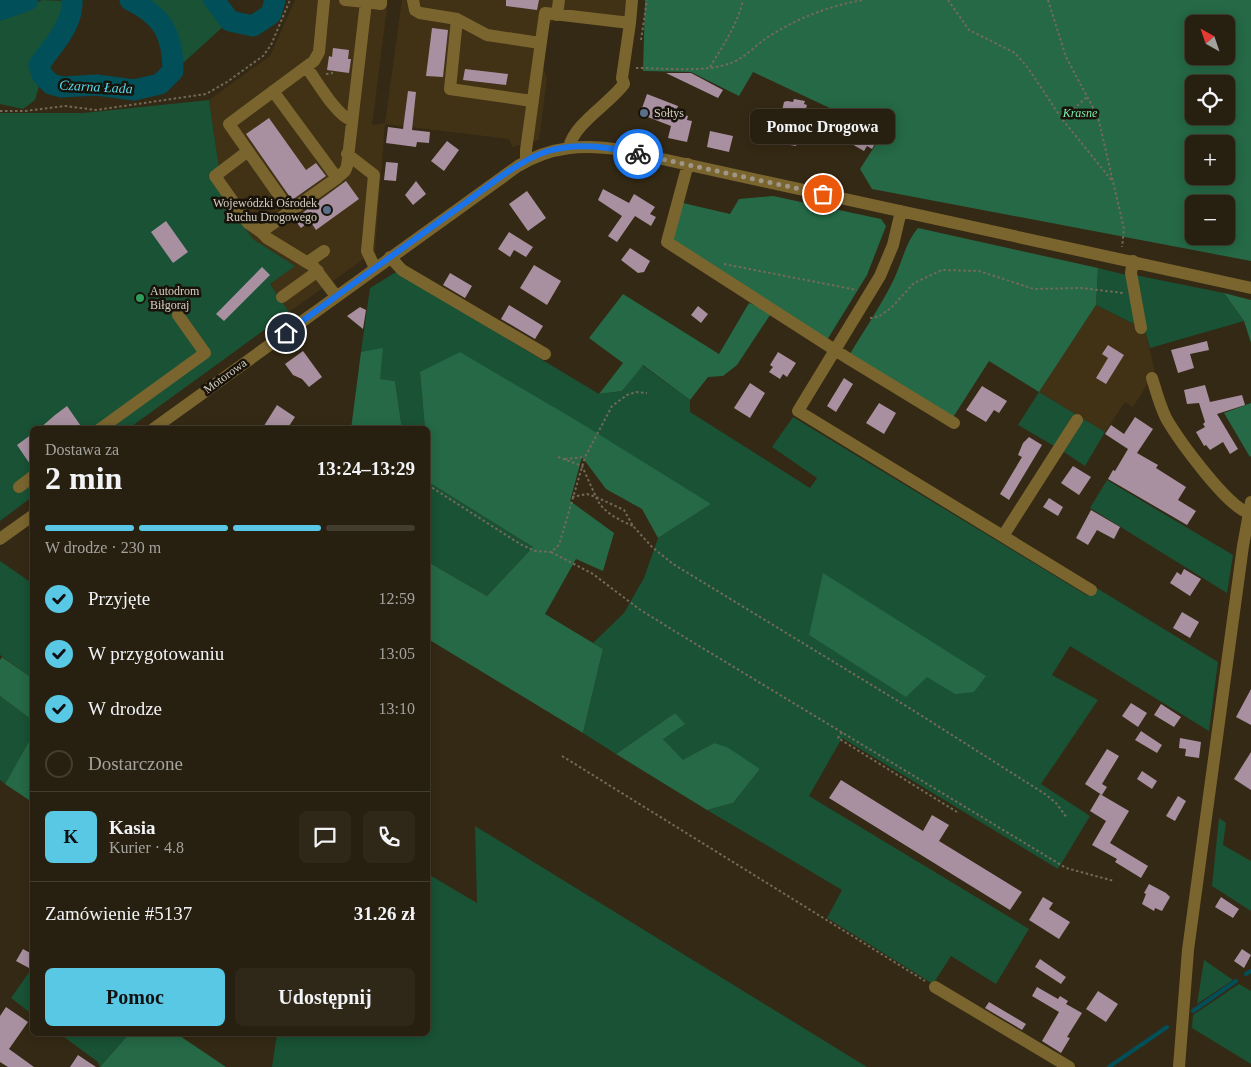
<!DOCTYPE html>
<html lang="pl">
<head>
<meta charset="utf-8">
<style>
	body { margin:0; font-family:Georgia,serif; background:#2f2718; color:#f1f3f6; height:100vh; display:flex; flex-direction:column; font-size:19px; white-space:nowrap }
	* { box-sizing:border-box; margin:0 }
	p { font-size:16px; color:#a4a29e }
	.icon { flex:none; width:28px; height:28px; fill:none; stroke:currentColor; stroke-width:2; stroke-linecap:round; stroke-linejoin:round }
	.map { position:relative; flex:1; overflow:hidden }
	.drawer { position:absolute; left:30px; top:426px; width:400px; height:610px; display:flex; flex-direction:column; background:#271f0f; border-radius:8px; box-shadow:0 2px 12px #0003,0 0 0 1px #433d2f }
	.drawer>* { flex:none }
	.needle { width:32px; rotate:320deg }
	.tools { position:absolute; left:1185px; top:15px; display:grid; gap:10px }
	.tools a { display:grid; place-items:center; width:50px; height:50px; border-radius:8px; background:#271f0f; box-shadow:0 2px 12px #0003,0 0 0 1px #433d2f; font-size:25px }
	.pin { position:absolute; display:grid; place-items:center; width:42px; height:42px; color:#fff; margin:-21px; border:2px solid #fff; border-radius:50%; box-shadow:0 1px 5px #0007 }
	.courier { position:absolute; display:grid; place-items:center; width:50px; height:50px; margin:-25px; border:4px solid #1a73e8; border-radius:50%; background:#fff; color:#222; box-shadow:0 1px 6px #0007 }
	.bubble { position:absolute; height:35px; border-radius:8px; background:#271f0f; box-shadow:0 2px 12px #0003,0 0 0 1px #433d2f; font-size:16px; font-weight:700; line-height:35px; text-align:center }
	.summary em { font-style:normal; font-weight:700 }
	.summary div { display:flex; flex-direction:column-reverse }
	.summary { display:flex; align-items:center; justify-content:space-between; height:85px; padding:0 15px }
	h1 { font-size:32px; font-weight:700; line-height:38px }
	.bar { display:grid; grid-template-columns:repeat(4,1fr); gap:8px 5px; align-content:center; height:60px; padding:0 15px }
	.bar i { height:6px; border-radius:4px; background:#433d2f }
	.bar .active { background:#58c8e4 }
	.bar p { grid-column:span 4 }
	.line { display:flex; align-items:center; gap:12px; padding:0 15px; border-top:1px solid #433d2f }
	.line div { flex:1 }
	.round { display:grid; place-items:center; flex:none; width:52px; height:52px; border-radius:8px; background:#2f2718 }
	ol { padding:0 15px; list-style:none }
	li { display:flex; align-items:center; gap:15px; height:55px }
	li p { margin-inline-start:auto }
	li .icon { padding:5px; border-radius:50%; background:#58c8e4; color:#111; stroke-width:4 }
	li:last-child { color:#a4a29e }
	li i { width:28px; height:28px; border:2px solid #433d2f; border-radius:50% }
	.primary-button { display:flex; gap:10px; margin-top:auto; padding:10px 15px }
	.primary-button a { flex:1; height:58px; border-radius:8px; background:#58c8e4; color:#111; font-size:20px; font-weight:700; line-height:58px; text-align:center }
	.primary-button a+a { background:#2f2718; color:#f1f3f6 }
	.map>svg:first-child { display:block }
</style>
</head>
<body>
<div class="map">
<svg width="1251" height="1067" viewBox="0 0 1251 1067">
	<rect width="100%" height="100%" fill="#342914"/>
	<path fill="#413216" d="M 295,0 L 388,0 L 372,125 L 385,123 L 402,0 L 635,0 L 632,30 L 569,19 L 557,20 L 550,23 L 547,29 L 542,66 L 547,78 L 539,140 L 512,147 L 509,139 L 385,124 L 375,251 L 289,312 L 270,284 L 295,266 L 253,239 L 208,176 L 219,167 L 209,100 L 270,56 Z
		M 1096,305 L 1145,330 L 1155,372 L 1133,407 L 1125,402 L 1105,432 L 1039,392 Z"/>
	<path fill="#195235" d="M 42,0 L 67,1 L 60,20 L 60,26 L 55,31 L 55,37 C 38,54 27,61 39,86 L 35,100 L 23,109 L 0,104 L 0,21 Z
		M 145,0 L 208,0 L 214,11 L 216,8 L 221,22 L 226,24 L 182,64 C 175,36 170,18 145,0 Z
		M 209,100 L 219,168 L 208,176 L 253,239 L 295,266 L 270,284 L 289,312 L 128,429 L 32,429 L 32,497 L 0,521 L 0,113 L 83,113 Z
		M 1098,268 L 1126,275 L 1136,325 L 1096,305 Z
		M 396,272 L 599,394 L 622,391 L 642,365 L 690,400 L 690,412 L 810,488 L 817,478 L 772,447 L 793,417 L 1088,596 L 1095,587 L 1218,662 L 1209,731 L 1070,646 L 1052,675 L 1098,700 L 1041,784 L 1090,816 L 1058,869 L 842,738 L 809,796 L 1029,929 L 996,984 L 951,956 L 933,984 L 827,918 L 842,890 L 707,810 L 733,803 L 760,769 L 714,743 L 683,761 L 663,739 L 675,713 L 616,754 L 583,733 L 603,649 L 593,643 L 624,613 L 644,578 L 658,538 L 711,504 L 420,372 L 425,429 L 402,429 L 395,381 L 380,379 L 361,352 L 370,288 Z
		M 1135,275 L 1224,293 L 1244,321 L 1150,348 L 1145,330 Z
		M 1039,392 L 1105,432 L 1085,466 L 1064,452 L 1082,423 L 1072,416 L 1054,446 L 1018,425 Z
		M 428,459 L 430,483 L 533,547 L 487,596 L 428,562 Z
		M 1107,480 L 1233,555 L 1227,593 L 1090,508 Z
		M 0,561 L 32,583 L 32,678 L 0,655 Z
		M 0,696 L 32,720 L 32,736 L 5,784 L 0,780 Z
		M 1219,818 L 1226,823 L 1223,845 L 1251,861 L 1251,911 L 1212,886 Z
		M 475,826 L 867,1067 L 272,1067 L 277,1034 L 428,1034 L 428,874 L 477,903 Z
		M 1204,960 L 1233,980 L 1197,1004 Z
		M 32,968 L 32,1014 L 11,998 Z
		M 1239,984 L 1251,991 L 1251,1064 L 1192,1028 L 1193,1015 Z
		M 60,1034 L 129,1034 L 100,1067 L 98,1062 Z"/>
	<path fill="#256946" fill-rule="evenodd" d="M 645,0 L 1251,0 L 1251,261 L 872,189 L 860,169 L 883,133 L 753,72 L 739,96 L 691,72 L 643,71 ZM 1194,24 L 1226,24 L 1226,56 L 1194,56 ZM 1194,84 L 1226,84 L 1226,116 L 1194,116 ZM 1194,144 L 1226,144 L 1226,176 L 1194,176 ZM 1194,204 L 1226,204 L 1226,236 L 1194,236 Z
		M 773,196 L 881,219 L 886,226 L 867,275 L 827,340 L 672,241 L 683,203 L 730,214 L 739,199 Z
		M 918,228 L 1098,268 L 1096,305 L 1039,392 L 989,361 L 952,419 L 850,354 C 863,332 878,310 890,287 C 901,268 904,244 918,228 Z
		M 1224,293 L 1251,300 L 1251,343 L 1244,321 Z
		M 623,294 L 719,354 L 749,303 L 772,312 L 737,365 L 723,376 L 708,377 L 690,400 L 643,365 L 622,391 L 599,394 L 623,363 L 589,338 Z
		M 383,348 L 380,379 L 395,381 L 402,429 L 351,429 L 361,352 Z
		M 460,352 L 579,422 L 711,504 L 658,538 L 642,509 L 606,489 L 582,457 L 570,501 L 614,533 L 603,571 L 576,559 L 545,614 L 603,649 L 583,733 L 428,639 L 428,562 L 487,596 L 533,547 L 430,483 L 428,429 L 425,429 L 420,372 Z
		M 1251,403 L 1251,456 L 1250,457 L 1224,413 Z
		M 823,573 L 986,676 L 974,692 L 955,694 L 927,677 L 906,697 L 809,635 Z
		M 2,657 L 32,678 L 32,720 L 0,696 L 0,660 Z
		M 675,713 L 685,724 L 663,739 L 683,760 L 714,743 L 727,747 L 760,769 L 733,803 L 707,810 L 616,754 Z
		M 32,736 L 32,802 L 5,784 Z
		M 129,1034 L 177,1034 L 226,1067 L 100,1067 Z"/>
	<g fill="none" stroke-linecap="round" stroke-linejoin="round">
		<path stroke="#015059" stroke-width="4" d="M 1246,974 L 1251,971
			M 1193,1011 L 1236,981
			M 1109,1067 L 1167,1027"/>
		<path stroke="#015059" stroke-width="21" d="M 72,0 C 74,24 53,45 39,65 L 42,75 L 51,84 L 62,87 L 97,85 L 134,90 L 160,84 L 173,71 C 173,35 163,16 130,0
			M 214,0 L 230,21 L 253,26 L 271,14 L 275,0
			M 0,10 L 28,0"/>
	</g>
	<path fill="#a890a1" d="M 506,0 L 539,0 L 537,10 L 506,6 Z
		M 432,28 L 448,30 L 443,77 L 426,76 Z
		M 333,48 L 349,50 L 348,59 L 351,59 L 349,73 L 327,70 L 329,56 L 332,57 Z
		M 465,69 L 508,74 L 506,85 L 463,80 Z
		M 666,73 L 691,73 L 723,90 L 718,98 Z
		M 408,91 L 416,92 L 412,130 L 430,132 L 429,143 L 417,142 L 416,147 L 386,143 L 388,127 L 403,129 Z
		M 647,94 L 678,106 L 675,113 L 688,116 L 687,120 L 692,121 L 687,142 L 668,138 L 671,126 L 640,114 Z
		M 794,99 L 805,101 L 804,104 L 807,105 L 804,116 L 802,115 L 796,146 L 772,142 L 775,127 L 778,128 L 784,102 L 787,101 L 793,102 Z
		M 269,118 L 306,170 L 316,163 L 326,176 L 292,200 L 246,134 Z
		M 844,121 L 877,140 L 872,149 L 867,146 L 864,151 L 841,138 L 844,133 L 839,130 Z
		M 710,131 L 733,136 L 729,152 L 707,147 Z
		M 447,141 L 459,150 L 444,171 L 431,161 Z
		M 386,162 L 398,163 L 396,181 L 384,180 Z
		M 346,181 L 359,199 L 316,230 L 310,221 L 301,228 L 294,219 Z
		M 416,181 L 426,194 L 413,205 L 405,195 Z
		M 603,189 L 629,203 L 634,194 L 655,207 L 650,214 L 656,217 L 651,226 L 635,216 L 617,242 L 608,236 L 622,216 L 598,200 Z
		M 527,191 L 546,218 L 528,231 L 509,204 Z
		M 166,221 L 188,252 L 173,263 L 151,232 Z
		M 509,232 L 533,247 L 526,257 L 514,250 L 510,257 L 498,249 Z
		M 630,248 L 650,261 L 644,272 L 638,273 L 621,260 Z
		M 534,265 L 561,281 L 547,305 L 520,288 Z
		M 262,267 L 270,275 L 224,321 L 216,314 Z
		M 450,273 L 472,286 L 465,298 L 443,285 Z
		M 509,305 L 543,326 L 535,339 L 501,319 Z
		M 698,306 L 708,314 L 701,323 L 691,315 Z
		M 360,307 L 366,310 L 363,329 L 347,316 Z
		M 1207,341 L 1209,350 L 1190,354 L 1194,368 L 1178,373 L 1171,350 Z
		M 1108,345 L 1124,355 L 1106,384 L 1096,378 L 1108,358 L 1102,354 Z
		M 303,351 L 322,377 L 309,387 L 302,379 L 293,375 L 285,364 Z
		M 778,352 L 796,363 L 787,377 L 783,374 L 780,379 L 769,372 L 773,367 L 770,365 Z
		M 844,378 L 853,384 L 836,412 L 827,406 Z
		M 750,383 L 765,393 L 750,418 L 734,408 Z
		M 1205,385 L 1210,402 L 1242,395 L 1245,405 L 1217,414 L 1238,449 L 1230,454 L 1223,442 L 1210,450 L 1206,445 L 1204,446 L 1196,432 L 1205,427 L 1203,424 L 1205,422 L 1199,403 L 1187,404 L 1184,390 Z
		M 982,386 L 1007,401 L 999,413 L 994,410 L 986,422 L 966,410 Z
		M 879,403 L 896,413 L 884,434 L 866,423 Z
		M 277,405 L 295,417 L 287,429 L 262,429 Z
		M 67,406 L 83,429 L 39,429 L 55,415 Z
		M 1135,417 L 1153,429 L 1137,453 L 1158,465 L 1156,468 L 1186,487 L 1178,500 L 1196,511 L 1187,525 L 1108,479 L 1113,470 L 1115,471 L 1128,449 L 1105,434 L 1111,425 L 1124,434 Z
		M 32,434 L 32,467 L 17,445 Z
		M 1029,437 L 1042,445 L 1009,500 L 1000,494 L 1022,457 L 1018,455 L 1023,443 Z
		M 1073,466 L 1091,477 L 1079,495 L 1061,483 Z
		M 1049,498 L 1063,507 L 1058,516 L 1043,507 Z
		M 1091,510 L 1120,527 L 1114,539 L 1097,530 L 1088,545 L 1076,538 Z
		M 1184,569 L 1201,579 L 1190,596 L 1170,583 L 1177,572 L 1181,575 Z
		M 1182,612 L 1199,622 L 1190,638 L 1173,628 Z
		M 1251,689 L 1251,725 L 1236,717 Z
		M 1131,703 L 1147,713 L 1138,727 L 1122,716 Z
		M 1161,704 L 1181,717 L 1174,727 L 1154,715 Z
		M 1141,731 L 1162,745 L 1157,753 L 1135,740 Z
		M 1180,738 L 1201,742 L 1199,758 L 1185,756 L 1186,749 L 1179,748 Z
		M 1107,749 L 1119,756 L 1102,784 L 1107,787 L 1102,795 L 1085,784 Z
		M 1251,752 L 1251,790 L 1234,779 Z
		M 1142,771 L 1157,781 L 1152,789 L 1137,779 Z
		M 841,780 L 923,831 L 932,815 L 949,825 L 939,841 L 1022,892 L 1010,910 L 829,798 Z
		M 1100,794 L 1129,811 L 1110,843 L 1148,866 L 1141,878 L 1115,862 L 1117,859 L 1092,845 L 1106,821 L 1090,811 Z
		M 1178,796 L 1186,801 L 1175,821 L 1166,816 Z
		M 1149,884 L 1166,893 L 1170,897 L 1162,911 L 1155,908 L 1154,911 L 1142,904 L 1146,894 L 1144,893 Z
		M 1043,897 L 1053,903 L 1049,909 L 1070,922 L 1059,939 L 1029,920 Z
		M 1221,897 L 1239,909 L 1233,918 L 1215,907 Z
		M 23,949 L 32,954 L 32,962 L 29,968 L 16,961 Z
		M 1242,949 L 1251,955 L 1244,968 L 1234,961 Z
		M 1040,959 L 1066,977 L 1061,984 L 1035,967 Z
		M 1037,987 L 1058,999 L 1060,996 L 1068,1001 L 1066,1004 L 1082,1013 L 1067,1037 L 1070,1038 L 1061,1053 L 1042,1041 L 1059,1012 L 1032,996 Z
		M 1098,991 L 1118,1004 L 1106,1022 L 1086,1009 Z
		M 989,1002 L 1026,1024 L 1022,1030 L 985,1008 Z
		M 6,1007 L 28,1022 L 9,1049 L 34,1067 L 8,1067 L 0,1062 L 0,1016 Z
		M 78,1055 L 96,1067 L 70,1067 Z"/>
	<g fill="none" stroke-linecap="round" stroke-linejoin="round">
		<path stroke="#736a58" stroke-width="2" stroke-dasharray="2.5 2.5" stroke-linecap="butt" d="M 948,0 L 969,30 L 1015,53 L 1028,68 L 1062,119 L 1113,182
			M 1048,0 L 1066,57 L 1098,117 L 1124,229 L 1122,247
			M 641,40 L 647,0
			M 710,67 C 723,45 737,26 743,0
			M 636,68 C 663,68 705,73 731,63 C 743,59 754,47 765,39 C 795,19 828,6 863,0
			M 326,74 L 333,73
			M 0,111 L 25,111 L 65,106 L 96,110 L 206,94 L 227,82 L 263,56 L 271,45 L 290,0
			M 1062,119 L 1087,97
			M 724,264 L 857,290
			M 870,318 L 878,317 L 891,308 L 914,283 L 942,270 L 979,271 L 1034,289 L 1081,288 L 1123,293
			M 558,457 L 582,466 L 596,497 L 624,510 L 633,526 L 652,547 L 673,564 L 911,709 L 1045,794 L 1056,803 L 1067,818
			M 565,459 L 585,457
			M 428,485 L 520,544 L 535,551 L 551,552 L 559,545 L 585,457 L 612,406 L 627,395 L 636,392 L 647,393
			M 572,497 L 587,494 L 596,497 C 602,512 619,520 633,526
			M 551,552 L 593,574 L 639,609 L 676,632 L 1066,868 L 1114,881
			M 842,732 L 838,738 L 957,812
			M 562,756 L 925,981"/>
		<path stroke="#7b652f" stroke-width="12" d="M 413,0 L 415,10 L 420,13 L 457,19 L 487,35 L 540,43
			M 366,2 L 381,4 L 381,0
			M 557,15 L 559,0
			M 457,19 L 450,89 L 532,101
			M 630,23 L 632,0
			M 307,68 C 317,81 336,115 351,120
			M 273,91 L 337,178
			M 248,151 L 215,176 L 248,223 L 261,232
			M 347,154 L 374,175 L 367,251 L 375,268
			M 526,161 L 526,150 L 545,13 L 630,23 L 622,78 L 624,84 C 608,105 575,123 569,147
			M 688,164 L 667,242 L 849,359 L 954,423
			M 290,211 L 229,124 L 314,61 L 319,52 L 324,0
			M 901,211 L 893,245 L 880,276 L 798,411 L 1091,590
			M 390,257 L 402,270 L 545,354
			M 1133,261 L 1131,273 L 1141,328
			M 308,262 L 324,251
			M 336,296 L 313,266 L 267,238 L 261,232 L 337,178 L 345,171 L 347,166 L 366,2 L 345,0
			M 282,297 L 318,271
			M 1152,378 C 1156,391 1160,406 1166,418 C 1178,439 1227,507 1249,513
			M 100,429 L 205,353 L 178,315
			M 153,429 L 518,166 C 551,146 584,144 621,150 L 1251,288
			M 19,487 L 32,477
			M 1003,536 L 1077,420
			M 0,539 L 32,516
			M 935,987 L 1069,1067
			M 1179,1067 L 1188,950 L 1243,546 L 1251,502"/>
	</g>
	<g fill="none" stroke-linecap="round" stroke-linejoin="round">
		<path stroke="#9e9686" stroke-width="5" stroke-dasharray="0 9" d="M 638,154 L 823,194"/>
		<path stroke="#1a73e8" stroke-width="6" d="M 286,333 C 343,291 401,249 458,208 C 485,189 517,161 548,151 C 578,142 609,147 638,154"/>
	</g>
	<g fill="#5c6f8a" stroke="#18130a" stroke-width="2">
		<circle cx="644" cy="113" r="5"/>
		<circle cx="327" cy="210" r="5"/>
	</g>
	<circle fill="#2e9e5b" stroke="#18130a" stroke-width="2" cx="140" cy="298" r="5"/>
	<g text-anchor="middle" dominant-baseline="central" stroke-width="5" stroke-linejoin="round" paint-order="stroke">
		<g font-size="12" fill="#d7d0c4" stroke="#18130a" text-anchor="start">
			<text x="654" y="113">Sołtys</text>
			<text x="317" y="203" text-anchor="end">Wojewódzki Ośrodek<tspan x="317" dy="14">Ruchu Drogowego</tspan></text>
			<text x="150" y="291">Autodrom<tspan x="150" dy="14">Biłgoraj</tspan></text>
		</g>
		<g font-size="12" font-style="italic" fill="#7af0af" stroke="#18130a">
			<text x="1080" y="113">Krasne</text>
		</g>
		<g font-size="12" fill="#d7d0c4" stroke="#18130a">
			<text transform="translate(225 376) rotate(-36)">Motorowa</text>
		</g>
		<g font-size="14" font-style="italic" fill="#56d6e8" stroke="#18130a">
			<text transform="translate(96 87) rotate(3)">Czarna Łada</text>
		</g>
	</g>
</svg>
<div class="tools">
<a><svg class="needle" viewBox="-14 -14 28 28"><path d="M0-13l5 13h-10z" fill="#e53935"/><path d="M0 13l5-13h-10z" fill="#a4a29e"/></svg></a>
<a><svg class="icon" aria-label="locate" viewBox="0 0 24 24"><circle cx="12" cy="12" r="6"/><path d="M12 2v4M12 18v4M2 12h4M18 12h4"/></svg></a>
<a>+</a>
<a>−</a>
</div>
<div class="pin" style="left:823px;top:194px;background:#ea580c"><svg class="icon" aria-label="bag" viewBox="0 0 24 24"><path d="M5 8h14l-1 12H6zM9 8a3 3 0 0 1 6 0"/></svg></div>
<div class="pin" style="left:286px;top:333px;background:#1f2937"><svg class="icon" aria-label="home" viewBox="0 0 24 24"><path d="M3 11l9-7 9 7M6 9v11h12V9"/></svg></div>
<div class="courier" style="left:638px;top:154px"><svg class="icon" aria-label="bike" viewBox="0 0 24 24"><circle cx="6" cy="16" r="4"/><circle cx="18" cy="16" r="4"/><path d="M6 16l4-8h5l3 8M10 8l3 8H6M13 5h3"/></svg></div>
<div class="bubble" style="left:750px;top:109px;width:145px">Pomoc Drogowa</div>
<section class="drawer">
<div class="summary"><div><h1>2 min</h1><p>Dostawa za</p></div><em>13:24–13:29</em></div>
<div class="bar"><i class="active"></i><i class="active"></i><i class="active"></i><i></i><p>W drodze · 230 m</p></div>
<ol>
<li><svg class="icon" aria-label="check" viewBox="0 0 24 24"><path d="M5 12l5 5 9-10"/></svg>Przyjęte<p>12:59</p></li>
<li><svg class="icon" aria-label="check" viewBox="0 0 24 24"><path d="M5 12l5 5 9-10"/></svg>W przygotowaniu<p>13:05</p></li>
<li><svg class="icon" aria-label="check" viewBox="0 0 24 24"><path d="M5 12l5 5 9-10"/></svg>W drodze<p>13:10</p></li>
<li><i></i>Dostarczone</li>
</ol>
<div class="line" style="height:90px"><b class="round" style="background:#58c8e4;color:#111">K</b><div><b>Kasia</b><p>Kurier · 4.8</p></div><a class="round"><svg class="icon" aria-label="chat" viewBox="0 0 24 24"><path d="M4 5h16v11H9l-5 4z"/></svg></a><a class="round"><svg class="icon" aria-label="phone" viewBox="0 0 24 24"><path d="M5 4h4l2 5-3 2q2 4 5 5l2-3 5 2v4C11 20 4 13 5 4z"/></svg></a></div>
<div class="line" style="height:65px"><div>Zamówienie #5137</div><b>31.26 zł</b></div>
<div class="primary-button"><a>Pomoc</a><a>Udostępnij</a></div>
</section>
</div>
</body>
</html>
